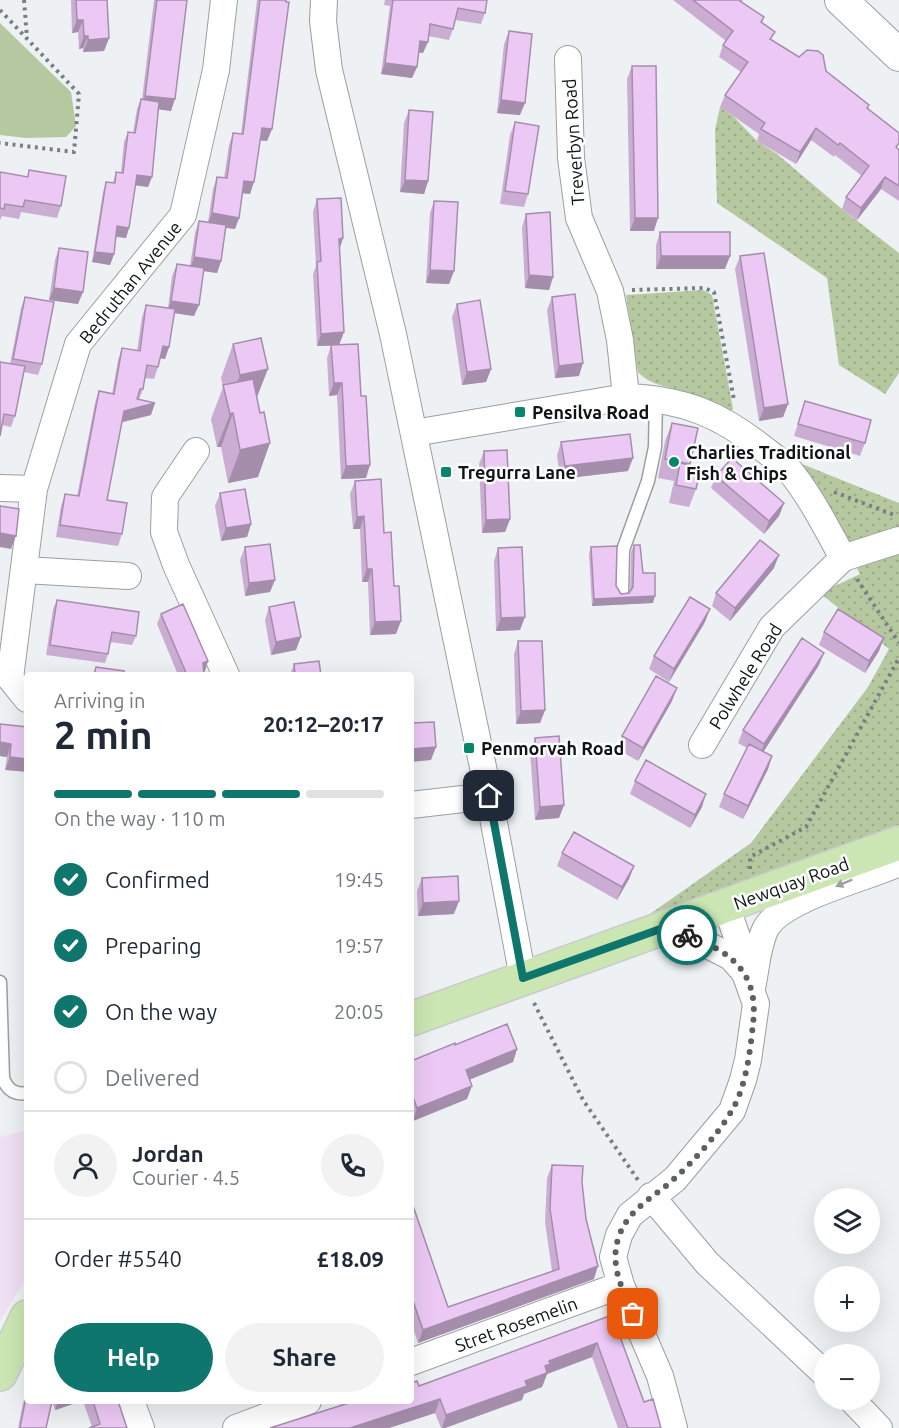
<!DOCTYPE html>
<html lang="en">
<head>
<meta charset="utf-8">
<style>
	body { margin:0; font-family:Ubuntu,sans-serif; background:#f2f2f3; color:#1f2937; height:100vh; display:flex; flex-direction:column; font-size:22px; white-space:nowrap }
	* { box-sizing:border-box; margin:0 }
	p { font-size:20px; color:#747a83 }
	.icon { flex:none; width:33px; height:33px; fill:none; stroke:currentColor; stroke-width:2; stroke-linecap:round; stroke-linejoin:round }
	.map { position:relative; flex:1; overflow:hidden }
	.drawer { position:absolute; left:24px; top:672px; width:390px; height:732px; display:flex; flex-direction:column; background:#fff; border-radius:6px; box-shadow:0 6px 24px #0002 }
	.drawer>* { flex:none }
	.fabs { position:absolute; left:814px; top:1188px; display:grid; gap:12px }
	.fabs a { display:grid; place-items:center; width:66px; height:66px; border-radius:50%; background:#fff; box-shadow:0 6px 24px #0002; font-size:30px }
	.pin { position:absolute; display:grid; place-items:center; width:51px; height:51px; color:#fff; margin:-26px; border-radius:12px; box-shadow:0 3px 9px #0006 }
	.courier { position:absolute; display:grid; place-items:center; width:60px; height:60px; margin:-30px; border:4px solid #0f766e; border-radius:50%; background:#fff; color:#222; box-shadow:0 2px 8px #0007 }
	.head em { font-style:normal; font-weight:700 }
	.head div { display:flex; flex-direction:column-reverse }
	.head { display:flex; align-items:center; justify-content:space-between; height:102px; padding:0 30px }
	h1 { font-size:39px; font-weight:700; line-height:45px }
	.bar { display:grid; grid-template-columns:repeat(4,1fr); gap:9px 6px; align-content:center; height:72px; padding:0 30px }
	.bar i { height:8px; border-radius:4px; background:#e0e1e3 }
	.bar .current { background:#0f766e }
	.bar p { grid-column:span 4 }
	.line { display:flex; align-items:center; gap:15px; padding:0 30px; border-top:2px solid #e0e1e3 }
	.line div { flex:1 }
	.round { display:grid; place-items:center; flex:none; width:63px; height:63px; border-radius:32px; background:#f2f2f3 }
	ol { padding:0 30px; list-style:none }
	li { display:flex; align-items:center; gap:18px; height:66px }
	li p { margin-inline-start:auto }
	li .icon { padding:6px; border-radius:50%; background:#0f766e; color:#fff; stroke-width:4 }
	li:last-child { color:#747a83 }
	li i { width:33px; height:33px; border:3px solid #e0e1e3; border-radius:50% }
	.primary-button { display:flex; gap:12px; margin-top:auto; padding:12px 30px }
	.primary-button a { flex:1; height:69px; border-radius:36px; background:#0f766e; color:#fff; font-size:24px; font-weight:700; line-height:69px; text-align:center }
	.primary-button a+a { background:#f2f2f3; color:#1f2937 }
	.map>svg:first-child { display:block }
</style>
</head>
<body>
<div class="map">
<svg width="899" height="1428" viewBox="0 0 899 1428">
	<defs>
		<pattern id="grass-dots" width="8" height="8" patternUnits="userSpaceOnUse" patternTransform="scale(1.5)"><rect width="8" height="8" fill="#b6c8a0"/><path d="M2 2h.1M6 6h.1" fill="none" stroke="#9bab89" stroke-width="1.8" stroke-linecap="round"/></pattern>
	</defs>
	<rect width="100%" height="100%" fill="#edf1f4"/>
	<path fill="#efe0f3" d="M 27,1130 L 27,1276 L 0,1321 L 0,1137 Z"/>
	<path fill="url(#grass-dots)" d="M 720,107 L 733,116 L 757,141 L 777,154 L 842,209 L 899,253 L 899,373 L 885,394 L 839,365 L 827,278 L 717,203 L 715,130 Z
		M 703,290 L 712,295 L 733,409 L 729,412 C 715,404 701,397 685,392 C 668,386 651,386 638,372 L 626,295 Z
		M 802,464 L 899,503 L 899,833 L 620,935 L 751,843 L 868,687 L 889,649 L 820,593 L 860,574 Z"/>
	<path fill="#b6c8a0" d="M 0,23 L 71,92 L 76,126 L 66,137 L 26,138 L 0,135 Z"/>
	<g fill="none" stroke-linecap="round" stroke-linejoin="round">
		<g stroke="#9b9fa2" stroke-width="15">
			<path id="service" d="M 622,593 L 623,550 L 648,481 L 655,447 L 656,398
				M 0,982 L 3,1078 C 7,1089 14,1095 27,1093"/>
		</g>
		<g stroke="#9b9fa2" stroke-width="28">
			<path id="minor" d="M 324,0 L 323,21 L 329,70 L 393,334 L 489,796 L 523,978
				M 568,59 L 571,158 L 579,218 L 610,291 L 620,340 L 626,397
				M 414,433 L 626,397 C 683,399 720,414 765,450 C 774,457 783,463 790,471 C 811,497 827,529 843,558
				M 196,451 L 165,497 L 164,532 L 176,565 L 226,675
				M 0,488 L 34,489
				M 24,570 L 128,576
				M 27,699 L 10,678 L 34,489 L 78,344 L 183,215 L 216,70 L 224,0
				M 702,745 L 772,627 L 843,558 L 899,540
				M 411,805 L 489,796
				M 726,906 L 742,951 L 745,973
				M 666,927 L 690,936 L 731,957 L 745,973 L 756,1004 L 748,1060 L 743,1080 L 732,1111 L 675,1179 L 630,1215 L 619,1235 L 613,1257 L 621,1285 L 660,1376 L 674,1428
				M 752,988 C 756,970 757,948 765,930 C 780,898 868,878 899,863
				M 651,1196 L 707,1263 L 825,1374
				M 411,1362 L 621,1285
				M 852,1400 L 879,1428
				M 131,1401 L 141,1428
				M 236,1428 L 308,1401"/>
		</g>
		<g stroke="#9b9fa2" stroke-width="34">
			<path id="tertiary" d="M 841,0 L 899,55"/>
		</g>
		<g stroke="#cacbcb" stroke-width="36">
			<path id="trunk" d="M 411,1019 L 899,843
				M 0,1374 L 27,1317"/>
		</g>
		<path stroke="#7b7e80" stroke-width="4" stroke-dasharray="3 4.5" stroke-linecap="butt" d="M 24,0 L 27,38
			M 0,10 L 79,94 L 74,152 L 0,143
			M 632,290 L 704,288 L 714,292 L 734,400
			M 834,492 L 897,516
			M 857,579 L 899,643
			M 750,869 L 750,857 L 806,827 L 899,658
			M 534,1003 L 583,1100 L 638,1180"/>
		<use href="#service" stroke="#fff" stroke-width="12"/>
		<use href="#minor" stroke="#fff" stroke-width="26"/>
		<use href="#tertiary" stroke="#fff" stroke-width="32"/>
		<use href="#trunk" stroke="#cbe6b3" stroke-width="33"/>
	</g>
	<path fill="#cbadd3" d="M 71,0 L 107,0 L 109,38 L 104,51 L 83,52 L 83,48 L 79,49 L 78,32 L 72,33 Z
		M 154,0 L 187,0 L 171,111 L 159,109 L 148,187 L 135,185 L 129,228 L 126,238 L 116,237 L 114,254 L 110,265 L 92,262 L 103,192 L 106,182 L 113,183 L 116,172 L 121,173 L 124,142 L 128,132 L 133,133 L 137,109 L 141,99 L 142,99 Z
		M 257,0 L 286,0 L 272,129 L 267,141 L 260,140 L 250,194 L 242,193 L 239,218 L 235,229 L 226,228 L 221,261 L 217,273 L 203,271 L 194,316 L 174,313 L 169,347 L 165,359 L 160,358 L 158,367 L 154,379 L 145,378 L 143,389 L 139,400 L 151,415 L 121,422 L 107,500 L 122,534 L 118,546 L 56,537 L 61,506 L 65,494 L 77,496 L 95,403 L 99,391 L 112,394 L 118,360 L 122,348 L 137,351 L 142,317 L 146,305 L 168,308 L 172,276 L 177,264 L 190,266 L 195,233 L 199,221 L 208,222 L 213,189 L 217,177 L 224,178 L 229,145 L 233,133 L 241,134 Z
		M 385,0 L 487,0 L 485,13 L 481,24 L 455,20 L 453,29 L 449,40 L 428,36 L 423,53 L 418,53 L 417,67 L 412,78 L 381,74 L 390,6 L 384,5 Z
		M 673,0 L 743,0 L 742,2 L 764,17 L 762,23 L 772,40 L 799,57 L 826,71 L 869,105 L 868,108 L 899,150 L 899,201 L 881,189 L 857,220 L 842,209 L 846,197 L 862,176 L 835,155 L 834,157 L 811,140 L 796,164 L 757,141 L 759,134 L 720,107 L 725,95 L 741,72 L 719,57 L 723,45 L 726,41 Z
		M 509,31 L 520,115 L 497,113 L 504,44 Z
		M 632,66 L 654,231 L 630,231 L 627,79 Z
		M 409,110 L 428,181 L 424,194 L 400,192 L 404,123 Z
		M 515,122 L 528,194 L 524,207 L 500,204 L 510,135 Z
		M 29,170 L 61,206 L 57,218 L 21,212 L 19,219 L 2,216 L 0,220 L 0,172 L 27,177 Z
		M 317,199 L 343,238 L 339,249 L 344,332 L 339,345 L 366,478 L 341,479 L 337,395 L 329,396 L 327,358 L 331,346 L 317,346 L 313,274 L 316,266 L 313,212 Z
		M 434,201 L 454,271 L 449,284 L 426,283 L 430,213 Z
		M 526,214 L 553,277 L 549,290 L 525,288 L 522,227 Z
		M 660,232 L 725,269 L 656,269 L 656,245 Z
		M 59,248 L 78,304 L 49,300 L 55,260 Z
		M 740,256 L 788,404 L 783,417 L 759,421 L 735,269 Z
		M 25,297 L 42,364 L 38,375 L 24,372 L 15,416 L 11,427 L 2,425 L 10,364 L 21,308 Z
		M 552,297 L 579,376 L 555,378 L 547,310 Z
		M 457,304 L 491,369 L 486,382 L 462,385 L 452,317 Z
		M 233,344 L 257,398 L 258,477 L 228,483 L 221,447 L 217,447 L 211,419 L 223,387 L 221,378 Z
		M 805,401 L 865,443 L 860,456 L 794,436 Z
		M 672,423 L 690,464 L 696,489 L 689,507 L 669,503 L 674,481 L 658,478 L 665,441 Z
		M 561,442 L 628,471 L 560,479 L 557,455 Z
		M 484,451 L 510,519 L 505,532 L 482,533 L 479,464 Z
		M 716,476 L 784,503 L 779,516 L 764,534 L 711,488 Z
		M 355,481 L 384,533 L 396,634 L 370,635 L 368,582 L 362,582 L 360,529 L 353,529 L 350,494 Z
		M 220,493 L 251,524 L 247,537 L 221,541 L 215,506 Z
		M 634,545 L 653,603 L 592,606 L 589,554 L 591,547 L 621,594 L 629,593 L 630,591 L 631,552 Z
		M 245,547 L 270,592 L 245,596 L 240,560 Z
		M 498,548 L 520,630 L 496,631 L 494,561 Z
		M 774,568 L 730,621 L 712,606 L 716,593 Z
		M 57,600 L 136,636 L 132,645 L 110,642 L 108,654 L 105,663 L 46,655 L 53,609 Z
		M 269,607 L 296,650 L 271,655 L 265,620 Z
		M 161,614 L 208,661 L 204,672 L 204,675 L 178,675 L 157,624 Z
		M 705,622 L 669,682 L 649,669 L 654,656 Z
		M 824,632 L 879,651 L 865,673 L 819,645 Z
		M 518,641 L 545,710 L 540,723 L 516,724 L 514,654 Z
		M 294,664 L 321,675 L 290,675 Z
		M 819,665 L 763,752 L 772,756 L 768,769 L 743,819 L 719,807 L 724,794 L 747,748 L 738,743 L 743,730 Z
		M 672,701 L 638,761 L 617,749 L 622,736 Z
		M 27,727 L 5,770 L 7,757 L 0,756 Z
		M 535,738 L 564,805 L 559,818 L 535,820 L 530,751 Z
		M 635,781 L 702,807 L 690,828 L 630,794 Z
		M 562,853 L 634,866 L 629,879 L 617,900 L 557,866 Z
		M 422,878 L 454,914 L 418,916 L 417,891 Z
		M 455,1045 L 517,1049 L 513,1062 L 469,1080 L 467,1099 L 413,1121 L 411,1117 L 411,1061 Z
		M 552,1165 L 582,1182 L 586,1219 L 594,1279 L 418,1343 L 411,1322 L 411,1200 L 448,1307 L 552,1271 L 545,1222 L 547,1178 Z
		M 612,1315 L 644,1402 L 661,1428 L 618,1428 L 592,1357 L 547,1374 L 542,1387 L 524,1394 L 522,1400 L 445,1428 L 441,1428 L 435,1413 L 389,1428 L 270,1428 L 419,1386 Z
		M 27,1391 L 46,1428 L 18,1428 L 23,1403 Z
		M 52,1401 L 82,1401 L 55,1410 Z
		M 83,1401 L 118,1401 L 127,1428 L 92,1427 Z"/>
	<path fill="#a58dac" d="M 77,20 L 83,20 L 78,32 L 72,33 Z
		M 84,36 L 88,36 L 83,48 L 79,49 Z
		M 109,38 L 104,51 L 83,52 L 88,40 Z
		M 420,41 L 428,42 L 423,53 L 416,52 Z
		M 385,63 L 417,67 L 412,78 L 381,74 Z
		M 145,96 L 175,99 L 171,111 L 141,107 Z
		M 501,100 L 525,103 L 520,115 L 497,113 Z
		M 262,128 L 272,129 L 267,141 L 257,140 Z
		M 816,128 L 811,140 L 796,164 L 800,152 Z
		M 137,175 L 152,177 L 148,187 L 133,185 Z
		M 885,177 L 881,189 L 857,220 L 861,208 Z
		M 405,180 L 428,181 L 424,194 L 400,192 Z
		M 244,181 L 254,182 L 250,194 L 240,193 Z
		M 212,213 L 239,218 L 235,229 L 207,225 Z
		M 635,218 L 658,218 L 654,231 L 630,231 Z
		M 117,226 L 129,228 L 126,238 L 114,236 Z
		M 343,238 L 339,251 L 339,239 Z
		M 95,252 L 114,254 L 110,265 L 92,262 Z
		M 661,256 L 730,256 L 725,269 L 656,269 Z
		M 194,257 L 221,261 L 217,273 L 190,269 Z
		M 430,270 L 454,271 L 449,284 L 426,283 Z
		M 529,275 L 553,277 L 549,290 L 525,288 Z
		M 54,288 L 83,292 L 78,304 L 49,300 Z
		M 171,301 L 199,305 L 194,316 L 167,312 Z
		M 344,332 L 339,345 L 317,346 L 321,334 Z
		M 163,346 L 169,347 L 165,359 L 158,358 Z
		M 583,363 L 579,376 L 555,378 L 559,366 Z
		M 268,369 L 255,402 L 228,407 L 240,375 Z
		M 491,369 L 486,382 L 462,385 L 467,372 Z
		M 334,383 L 342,383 L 337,395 L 329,396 Z
		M 155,403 L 151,415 L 119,423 L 124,411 Z
		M 788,404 L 783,417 L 759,421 L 764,408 Z
		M 233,413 L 221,447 L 217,447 L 230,414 Z
		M 270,443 L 258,477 L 228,483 L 240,450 Z
		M 633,458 L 628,471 L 560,479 L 565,466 Z
		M 370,465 L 366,478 L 341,479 L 346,466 Z
		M 784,503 L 779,516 L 764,534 L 769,521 Z
		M 364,516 L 360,529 L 353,529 L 357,517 Z
		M 510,519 L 505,532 L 482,533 L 486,520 Z
		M 251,524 L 247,537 L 221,541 L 226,528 Z
		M 0,533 L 16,536 L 11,549 L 0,547 Z
		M 779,555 L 774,568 L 730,621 L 735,608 Z
		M 367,569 L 372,569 L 368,582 L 362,582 Z
		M 275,580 L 270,592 L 245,596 L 249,583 Z
		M 655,596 L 653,603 L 592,606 L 594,599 Z
		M 710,609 L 705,622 L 669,682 L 674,669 Z
		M 525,617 L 520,630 L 496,631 L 501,618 Z
		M 401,621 L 396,634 L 370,635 L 375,622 Z
		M 301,637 L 296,650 L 271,655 L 276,642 Z
		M 884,638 L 879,651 L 865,673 L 869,661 Z
		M 824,653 L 819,665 L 760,757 L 764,744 Z
		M 208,661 L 205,671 L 199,674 L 203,663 Z
		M 677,688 L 672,701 L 638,761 L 643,748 Z
		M 545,710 L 540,723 L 516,724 L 521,711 Z
		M 0,742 L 11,744 L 7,757 L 0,756 Z
		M 436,747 L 431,760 L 411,762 L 411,749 Z
		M 772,756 L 768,769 L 743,819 L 748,806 Z
		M 10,757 L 27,759 L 27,772 L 5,770 Z
		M 706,794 L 702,807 L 690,828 L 695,815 Z
		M 564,805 L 559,818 L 535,820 L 540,807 Z
		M 634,866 L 629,879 L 617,900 L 622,887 Z
		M 459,901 L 454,914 L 418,916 L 423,903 Z
		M 517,1049 L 513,1062 L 461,1083 L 466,1070 Z
		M 472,1086 L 467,1099 L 413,1121 L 417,1108 Z
		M 598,1266 L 594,1279 L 418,1343 L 423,1330 Z
		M 597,1343 L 592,1357 L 547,1374 L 542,1387 L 524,1394 L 522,1400 L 445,1428 L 442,1428 L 446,1415 L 525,1381 L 545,1366 L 549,1361 Z
		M 440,1399 L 435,1413 L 389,1428 L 350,1428 Z
		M 58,1401 L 82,1401 L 55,1410 Z"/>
	<path fill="#ecc9f5" stroke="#a58dac" stroke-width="1.5" d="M 76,0 L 107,0 L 109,38 L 88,40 L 88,36 L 84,36 L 83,20 L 77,20 Z
		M 157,0 L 187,0 L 175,99 L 145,96 Z
		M 260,0 L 286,0 L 286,2 L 289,2 L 272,129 L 262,128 L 254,182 L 244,181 L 239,218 L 212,213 L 217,177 L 227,178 L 233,133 L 243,134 Z
		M 393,0 L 487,0 L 485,13 L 458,8 L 453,29 L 430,24 L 428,42 L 420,41 L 417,67 L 385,63 Z
		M 693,0 L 740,0 L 740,1 L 764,17 L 761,22 L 775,32 L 770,39 L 799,57 L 807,50 L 818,51 L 823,55 L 826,71 L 869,105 L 867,108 L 899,133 L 899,143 L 896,147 L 899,150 L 899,186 L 885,177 L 861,208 L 846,197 L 869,166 L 840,143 L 838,145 L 816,128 L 800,152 L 761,129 L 765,123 L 725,95 L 748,62 L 723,45 L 733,31 Z
		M 509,31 L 532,34 L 525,103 L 501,100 Z
		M 632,66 L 656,66 L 658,218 L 635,218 Z
		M 141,99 L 159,102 L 152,177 L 137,175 L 129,228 L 117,226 L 114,254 L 95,252 L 106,182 L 115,183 L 116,172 L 123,173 L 128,132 L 135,133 Z
		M 409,110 L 433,112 L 428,181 L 405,180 Z
		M 515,122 L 539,126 L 528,194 L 505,191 Z
		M 29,170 L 66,176 L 61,206 L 25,200 L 23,207 L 5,204 L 4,209 L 0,208 L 0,172 L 28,177 Z
		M 341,198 L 343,238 L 339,239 L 344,332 L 321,334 L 317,262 L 321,261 L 317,199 Z
		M 434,201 L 458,202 L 454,271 L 430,270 Z
		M 550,212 L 553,277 L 529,275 L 526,214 Z
		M 199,221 L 226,225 L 221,261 L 194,257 Z
		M 660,232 L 730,232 L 730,256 L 661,256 Z
		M 59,248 L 88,252 L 83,292 L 54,288 Z
		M 764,253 L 788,404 L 764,408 L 740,256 Z
		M 177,264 L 204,268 L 199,305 L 171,301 Z
		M 575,294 L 583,363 L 559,366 L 552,297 Z
		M 25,297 L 54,302 L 42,364 L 13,359 Z
		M 480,300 L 491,369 L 467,372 L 457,304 Z
		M 146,305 L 175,309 L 169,347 L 163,346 L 158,367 L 147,365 L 143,389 L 140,389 L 137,399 L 155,403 L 124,411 L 107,500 L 127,503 L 122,534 L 60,525 L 65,494 L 79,496 L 99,391 L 114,394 L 122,348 L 140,351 Z
		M 261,338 L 268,369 L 240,375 L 233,344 Z
		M 358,344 L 361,396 L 366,396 L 370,465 L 346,466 L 342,383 L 334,383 L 331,345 Z
		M 0,362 L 25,366 L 15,416 L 4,414 L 0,436 Z
		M 253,379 L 260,413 L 264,412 L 270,443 L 240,450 L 233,413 L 230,414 L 223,385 Z
		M 805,401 L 871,420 L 865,443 L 798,424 Z
		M 672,423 L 698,428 L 690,464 L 665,459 Z
		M 630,434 L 633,458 L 565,466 L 561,442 Z
		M 507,450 L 510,519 L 486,520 L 484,451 Z
		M 732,458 L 784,503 L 769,521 L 716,476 Z
		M 680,463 L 701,467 L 696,489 L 676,485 Z
		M 381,479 L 384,533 L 391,532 L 394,586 L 399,586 L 401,621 L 375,622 L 372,569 L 367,569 L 364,516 L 357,517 L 355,481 Z
		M 245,489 L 251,524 L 226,528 L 220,493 Z
		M 0,506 L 19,509 L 16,536 L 0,533 Z
		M 760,540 L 779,555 L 735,608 L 716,593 Z
		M 270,544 L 275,580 L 249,583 L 245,547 Z
		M 634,545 L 640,545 L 643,573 L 655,573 L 655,596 L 594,599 L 591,547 L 617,546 L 616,586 L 621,594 L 629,593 L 633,587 Z
		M 522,547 L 525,617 L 501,618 L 498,548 Z
		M 690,597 L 710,609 L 674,669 L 654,656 Z
		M 57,600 L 139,612 L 136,636 L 112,632 L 108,654 L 50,645 Z
		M 294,602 L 301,637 L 276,642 L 269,607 Z
		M 183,604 L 208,661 L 203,663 L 204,675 L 187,675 L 161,614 Z
		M 838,609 L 884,638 L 869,661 L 824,632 Z
		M 802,638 L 824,653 L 764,744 L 743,730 Z
		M 518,641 L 542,641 L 545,710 L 521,711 Z
		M 319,661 L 321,675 L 295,675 L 294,664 Z
		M 96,667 L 124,671 L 124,675 L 94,675 Z
		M 656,676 L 677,688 L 643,748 L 622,736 Z
		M 434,722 L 436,747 L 411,749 L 411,723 Z
		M 0,724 L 27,727 L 27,759 L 10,757 L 11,744 L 0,742 Z
		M 559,736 L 564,805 L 540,807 L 535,738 Z
		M 749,744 L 772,756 L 748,806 L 724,794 Z
		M 646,760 L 706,794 L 695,815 L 635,781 Z
		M 574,832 L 634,866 L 622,887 L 562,853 Z
		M 458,876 L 459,901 L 423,903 L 422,878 Z
		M 507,1024 L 517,1049 L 466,1070 L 472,1086 L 417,1108 L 411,1092 L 411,1061 L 455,1043 L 455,1045 Z
		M 552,1165 L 583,1166 L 582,1182 L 586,1219 L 598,1266 L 423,1330 L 411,1295 L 411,1200 L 448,1307 L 559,1269 L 550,1209 Z
		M 612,1315 L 644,1402 L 653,1399 L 661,1428 L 628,1428 L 597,1343 L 549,1361 L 550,1364 L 545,1366 L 547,1373 L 525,1381 L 527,1386 L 446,1415 L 440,1399 L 350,1428 L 270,1428 L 355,1401 L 411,1401 L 411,1383 L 417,1381 L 419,1386 Z
		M 27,1392 L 27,1401 L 52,1401 L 46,1428 L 20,1428 Z
		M 93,1401 L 118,1401 L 127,1428 L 89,1428 L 100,1424 Z"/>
	<defs><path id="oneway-solid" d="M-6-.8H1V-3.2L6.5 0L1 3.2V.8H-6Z" transform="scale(1.5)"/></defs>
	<use fill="#9fa0a1" href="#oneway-solid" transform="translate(844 883) rotate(158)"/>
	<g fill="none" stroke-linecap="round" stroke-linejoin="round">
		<path stroke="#5d6062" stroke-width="6" stroke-dasharray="0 10.8" d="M 633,1314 C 622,1288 609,1265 619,1236 C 629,1208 655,1197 675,1178 C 694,1161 718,1134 731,1112 C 746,1088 750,1052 753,1024 C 759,973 732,952 687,935"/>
		<path stroke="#0f766e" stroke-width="8" d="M 489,796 L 523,978 L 666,927 L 687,935"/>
	</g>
	<g fill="#06876a" stroke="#fdfefe" stroke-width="2">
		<rect x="514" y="406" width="12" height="12" rx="3"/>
		<circle cx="674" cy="462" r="6"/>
		<rect x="440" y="466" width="12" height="12" rx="3"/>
		<rect x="463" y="742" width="12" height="12" rx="3"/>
	</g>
	<g text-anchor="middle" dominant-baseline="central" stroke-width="5" stroke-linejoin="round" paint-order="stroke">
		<g font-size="18" fill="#101213" stroke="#fdfefe">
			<text transform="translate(573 142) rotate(-94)">Treverbyn Road</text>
			<text transform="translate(130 282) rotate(-51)">Bedruthan Avenue</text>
			<text transform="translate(745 676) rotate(-58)">Polwhele Road</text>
			<text transform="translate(791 883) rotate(-20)">Newquay Road</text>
			<text transform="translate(516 1324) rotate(-20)">Stret Rosemelin</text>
		</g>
		<g font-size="18" font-weight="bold" fill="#101213" stroke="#fdfefe" text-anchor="start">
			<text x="532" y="412">Pensilva Road</text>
			<text x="686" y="452">Charlies Traditional<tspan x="686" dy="21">Fish &amp; Chips</tspan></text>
			<text x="458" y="472">Tregurra Lane</text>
			<text x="481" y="748">Penmorvah Road</text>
		</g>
	</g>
</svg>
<div class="fabs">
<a><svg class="icon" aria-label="layers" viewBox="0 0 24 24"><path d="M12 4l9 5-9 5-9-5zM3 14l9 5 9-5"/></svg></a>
<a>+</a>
<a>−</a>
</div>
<div class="pin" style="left:633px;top:1314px;background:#ea580c"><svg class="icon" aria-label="bag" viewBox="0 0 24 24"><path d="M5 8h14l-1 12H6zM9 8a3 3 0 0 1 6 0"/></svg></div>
<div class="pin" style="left:489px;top:796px;background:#1f2937"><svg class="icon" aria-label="home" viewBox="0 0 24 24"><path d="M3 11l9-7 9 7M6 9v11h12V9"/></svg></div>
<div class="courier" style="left:687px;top:935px"><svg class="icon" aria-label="bike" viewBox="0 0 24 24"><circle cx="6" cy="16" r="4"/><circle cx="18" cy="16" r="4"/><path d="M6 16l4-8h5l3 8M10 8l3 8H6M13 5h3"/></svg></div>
<section class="drawer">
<div class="head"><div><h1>2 min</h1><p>Arriving in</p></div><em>20:12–20:17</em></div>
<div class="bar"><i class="current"></i><i class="current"></i><i class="current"></i><i></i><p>On the way · 110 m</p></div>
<ol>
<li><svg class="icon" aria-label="check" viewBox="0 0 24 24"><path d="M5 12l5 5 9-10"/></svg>Confirmed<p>19:45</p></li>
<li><svg class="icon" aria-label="check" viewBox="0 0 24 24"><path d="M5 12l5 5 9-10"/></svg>Preparing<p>19:57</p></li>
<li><svg class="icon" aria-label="check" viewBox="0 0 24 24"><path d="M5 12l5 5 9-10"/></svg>On the way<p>20:05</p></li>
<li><i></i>Delivered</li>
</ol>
<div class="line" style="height:108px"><a class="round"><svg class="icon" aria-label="person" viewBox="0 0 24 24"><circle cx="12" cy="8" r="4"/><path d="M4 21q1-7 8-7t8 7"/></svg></a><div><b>Jordan</b><p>Courier · 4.5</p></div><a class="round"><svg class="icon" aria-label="phone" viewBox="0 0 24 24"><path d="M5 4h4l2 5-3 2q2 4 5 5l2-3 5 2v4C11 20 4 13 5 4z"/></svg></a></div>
<div class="line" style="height:78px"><div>Order #5540</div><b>£18.09</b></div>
<div class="primary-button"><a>Help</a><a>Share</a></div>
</section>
</div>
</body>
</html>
